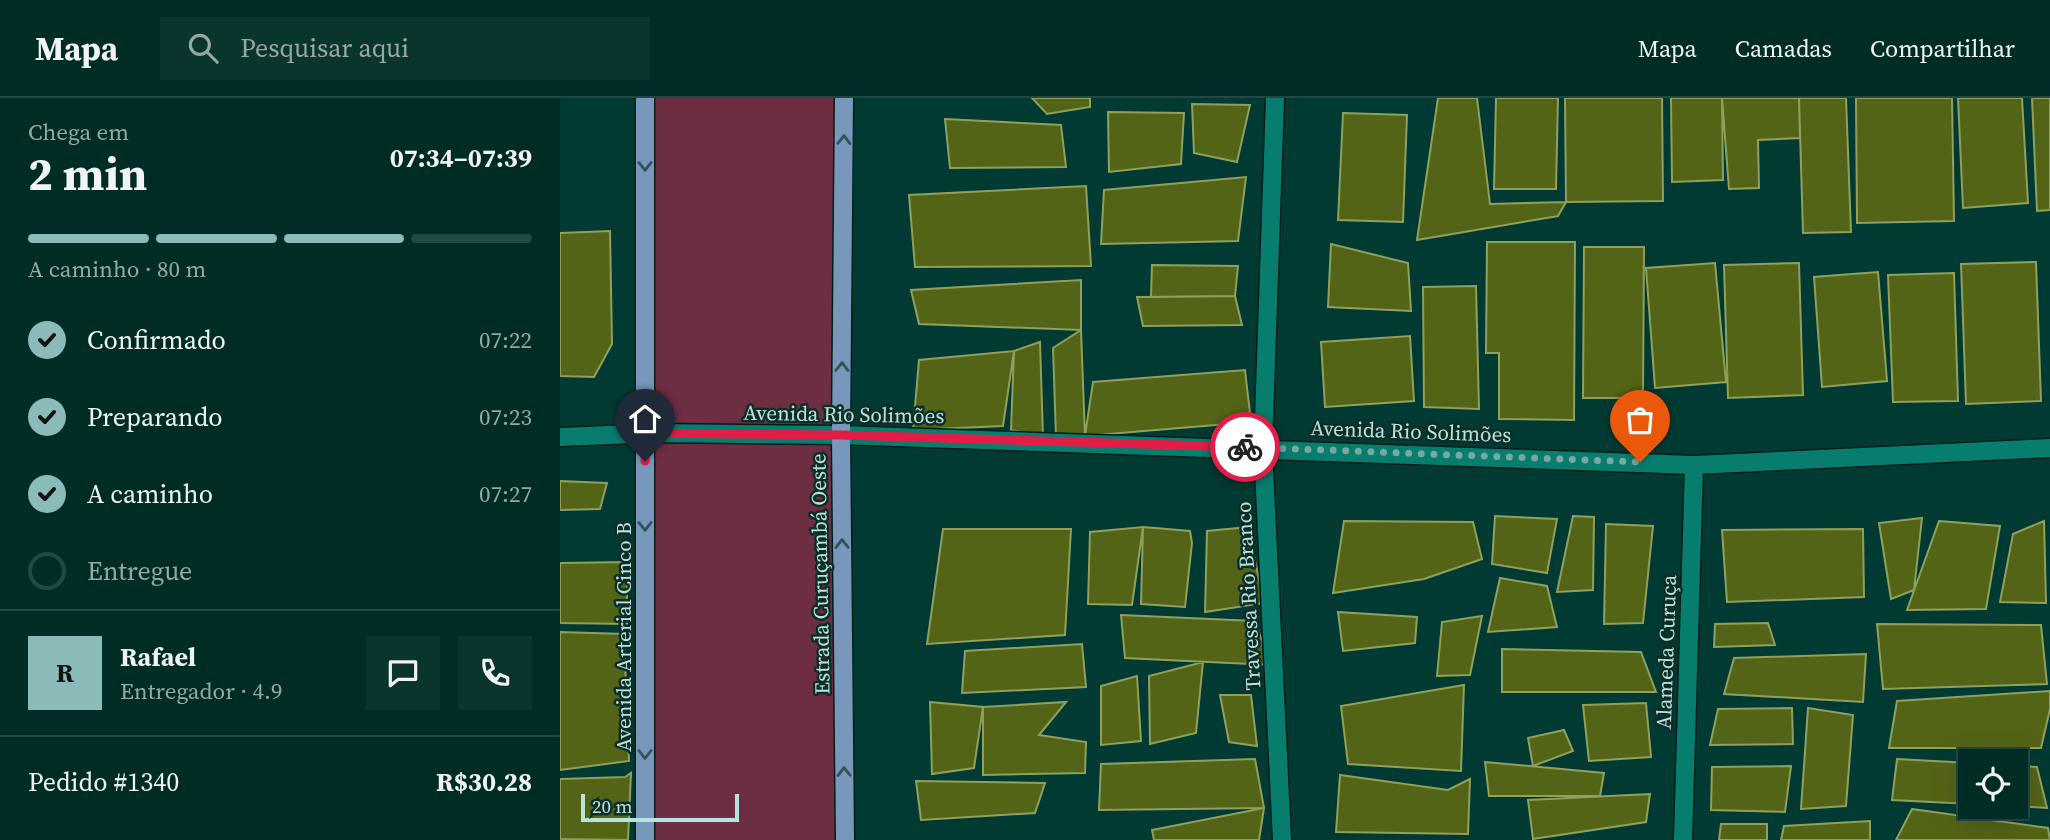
<!DOCTYPE html>
<html lang="pt">
<head>
<meta charset="utf-8">
<style>
	body { margin:0; font-family:"Source Serif 4",serif; background:#0a342e; color:#f1f3f6; height:100vh; display:flex; flex-direction:column; font-size:26px; white-space:nowrap }
	* { box-sizing:border-box; margin:0 }
	p { font-size:23px; color:#95a7a7 }
	.icon { flex:none; width:38px; height:38px; fill:none; stroke:currentColor; stroke-width:2; stroke-linecap:round; stroke-linejoin:round }
	.map { position:relative; flex:1; overflow:hidden }
	.side { display:flex; flex-direction:column; background:#002c26; width:560px }
	.side>* { flex:none }
	.buttons { position:absolute; left:1398px; top:651px; display:grid; gap:14px }
	.buttons a { display:grid; place-items:center; width:70px; height:70px; border-radius:0px; background:#002c26; box-shadow:0 7px 28px #0002,0 0 0 2px #224843; font-size:35px }
	.scale { position:absolute; left:21px; bottom:18px; width:158px; box-sizing:border-box; padding-left:7px; border:4px solid #b8e3da; border-top:0; font-size:19px; line-height:24px; white-space:nowrap; color:#b8e3da; -webkit-text-stroke:5px #0e2d28; paint-order:stroke }
	.pin { position:absolute; display:grid; place-items:center; width:60px; height:60px; color:#fff; margin:-72px -30px; border-radius:50% 50% 50% 0; rotate:-45deg; box-shadow:0 0 7px #0007 }
	.pin .icon { rotate:45deg }
	.courier { position:absolute; display:grid; place-items:center; width:70px; height:70px; margin:-35px; border:5px solid #e11d48; border-radius:50%; background:#fff; color:#222; box-shadow:0 2px 9px #0007 }
	.summary em { font-style:normal; font-weight:700 }
	.summary div { display:flex; flex-direction:column-reverse }
	.summary { display:flex; align-items:center; justify-content:space-between; height:119px; padding:0 28px }
	h1 { font-size:46px; font-weight:700; line-height:52px }
	.bar { display:grid; grid-template-columns:repeat(4,1fr); gap:10px 7px; align-content:center; height:84px; padding:0 28px }
	.bar i { height:9px; border-radius:5px; background:#224843 }
	.bar .on { background:#8bbbb9 }
	.bar p { grid-column:span 4 }
	.line { display:flex; align-items:center; gap:18px; padding:0 28px; border-top:2px solid #224843 }
	.line div { flex:1 }
	.round { display:grid; place-items:center; flex:none; width:74px; height:74px; border-radius:0px; background:#0a342e }
	ol { padding:0 28px; list-style:none }
	li { display:flex; align-items:center; gap:21px; height:77px }
	li p { margin-inline-start:auto }
	li .icon { padding:7px; border-radius:50%; background:#8bbbb9; color:#111; stroke-width:4 }
	li:last-child { color:#95a7a7 }
	li i { width:38px; height:38px; border:4px solid #224843; border-radius:50% }
	header { display:flex; align-items:center; gap:42px; box-sizing:border-box; height:98px; padding:0 35px; background:#002c26; border-bottom:2px solid #224843 }
	header strong { font-size:33px }
	nav { display:flex; gap:38px; margin-inline-start:auto; font-size:24px }
	.search { width:490px; height:63px; background:#0a342e; display:flex; align-items:center; gap:18px; box-sizing:border-box; padding:0 24px; border-radius:0px; color:#95a7a7; font-size:26px }
	main { display:flex; flex:1; min-height:0 }
	.map>svg:first-child { display:block }
</style>
</head>
<body>
<header>
<strong>Mapa</strong>
<div class="search"><svg class="icon" aria-label="search" viewBox="0 0 24 24"><circle cx="10" cy="10" r="6"/><path d="M15 15l6 6"/></svg>Pesquisar aqui</div>
<nav><a>Mapa</a><a>Camadas</a><a>Compartilhar</a></nav>
</header>
<main>
<section class="side">
<div class="summary"><div><h1>2 min</h1><p>Chega em</p></div><em>07:34–07:39</em></div>
<div class="bar"><i class="on"></i><i class="on"></i><i class="on"></i><i></i><p>A caminho · 80 m</p></div>
<ol>
<li><svg class="icon" aria-label="check" viewBox="0 0 24 24"><path d="M5 12l5 5 9-10"/></svg>Confirmado<p>07:22</p></li>
<li><svg class="icon" aria-label="check" viewBox="0 0 24 24"><path d="M5 12l5 5 9-10"/></svg>Preparando<p>07:23</p></li>
<li><svg class="icon" aria-label="check" viewBox="0 0 24 24"><path d="M5 12l5 5 9-10"/></svg>A caminho<p>07:27</p></li>
<li><i></i>Entregue</li>
</ol>
<div class="line" style="height:126px"><b class="round" style="background:#8bbbb9;color:#111">R</b><div><b>Rafael</b><p>Entregador · 4.9</p></div><a class="round"><svg class="icon" aria-label="chat" viewBox="0 0 24 24"><path d="M4 5h16v11H9l-5 4z"/></svg></a><a class="round"><svg class="icon" aria-label="phone" viewBox="0 0 24 24"><path d="M5 4h4l2 5-3 2q2 4 5 5l2-3 5 2v4C11 20 4 13 5 4z"/></svg></a></div>
<div class="line" style="height:91px"><div>Pedido #1340</div><b>R$30.28</b></div>
</section>
<div class="map">
<svg width="1490" height="742" viewBox="0 0 1490 742">
	<rect width="100%" height="100%" fill="#003a32"/>
	<path fill="#6d2d43" d="M 85,0 L 284,0 L 283,742 L 90,742 Z"/>
	<path fill="#546417" stroke="#8fa05d" stroke-width="2" d="M 472,0 L 530,0 L 530,9 L 487,16 Z
		M 878,0 L 917,0 L 930,106 L 1006,104 L 998,118 L 857,142 Z
		M 936,0 L 998,0 L 996,91 L 934,91 Z
		M 1005,0 L 1102,0 L 1103,103 L 1006,104 Z
		M 1111,0 L 1162,0 L 1163,82 L 1112,84 Z
		M 1162,0 L 1239,0 L 1240,40 L 1198,42 L 1199,90 L 1169,91 Z
		M 1239,0 L 1286,0 L 1291,134 L 1243,135 Z
		M 1296,0 L 1392,0 L 1394,123 L 1297,125 Z
		M 1398,0 L 1462,0 L 1468,105 L 1403,110 Z
		M 1472,0 L 1490,0 L 1490,112 L 1477,113 Z
		M 632,6 L 690,7 L 677,64 L 634,55 Z
		M 548,14 L 624,15 L 621,66 L 549,74 Z
		M 783,15 L 847,17 L 843,124 L 778,122 Z
		M 385,21 L 501,27 L 506,69 L 390,70 Z
		M 686,79 L 678,143 L 541,146 L 544,92 Z
		M 526,88 L 531,168 L 355,169 L 349,97 Z
		M 50,133 L 52,246 L 34,279 L 0,278 L 0,135 Z
		M 927,144 L 1015,144 L 1014,322 L 939,321 L 939,255 L 926,255 Z
		M 771,146 L 848,165 L 851,213 L 768,209 Z
		M 1024,149 L 1084,149 L 1083,300 L 1023,300 Z
		M 1476,164 L 1481,303 L 1406,306 L 1401,166 Z
		M 1155,165 L 1166,284 L 1095,290 L 1086,170 Z
		M 1239,165 L 1243,297 L 1168,300 L 1164,167 Z
		M 592,167 L 678,168 L 675,198 L 591,199 Z
		M 1318,174 L 1327,283 L 1262,289 L 1254,179 Z
		M 1394,175 L 1398,303 L 1333,304 L 1328,177 Z
		M 521,182 L 521,232 L 359,226 L 351,192 Z
		M 916,188 L 919,311 L 864,309 L 863,189 Z
		M 675,198 L 682,227 L 583,228 L 577,199 Z
		M 521,232 L 525,338 L 496,339 L 493,250 Z
		M 850,238 L 854,303 L 765,309 L 761,244 Z
		M 480,244 L 483,339 L 451,332 L 454,253 Z
		M 454,253 L 443,328 L 353,332 L 359,262 Z
		M 685,272 L 691,324 L 525,338 L 533,284 Z
		M 0,383 L 47,385 L 40,411 L 0,412 Z
		M 935,418 L 997,421 L 987,475 L 932,466 Z
		M 1013,418 L 1034,419 L 1033,492 L 997,494 Z
		M 1362,420 L 1354,492 L 1331,501 L 1319,425 Z
		M 784,423 L 913,424 L 922,461 L 864,481 L 773,495 Z
		M 1379,423 L 1440,428 L 1426,511 L 1347,512 Z
		M 1484,423 L 1486,505 L 1440,504 L 1453,436 Z
		M 1046,426 L 1093,428 L 1083,525 L 1044,526 Z
		M 583,429 L 572,507 L 528,506 L 530,434 Z
		M 583,429 L 630,433 L 632,445 L 625,509 L 581,506 Z
		M 688,429 L 704,505 L 645,514 L 647,433 Z
		M 383,431 L 511,431 L 505,537 L 367,546 Z
		M 1303,431 L 1304,499 L 1167,504 L 1162,432 Z
		M 67,464 L 67,526 L 0,525 L 0,465 Z
		M 940,480 L 987,488 L 997,529 L 928,534 Z
		M 778,514 L 857,519 L 855,545 L 783,553 Z
		M 561,517 L 695,523 L 711,567 L 565,560 Z
		M 922,518 L 910,577 L 877,578 L 882,524 Z
		M 1208,525 L 1215,547 L 1154,549 L 1155,526 Z
		M 1317,526 L 1481,527 L 1487,586 L 1323,591 Z
		M 0,534 L 64,536 L 69,663 L 0,672 Z
		M 522,546 L 526,589 L 402,595 L 405,553 Z
		M 942,551 L 1081,554 L 1096,594 L 942,594 Z
		M 1306,556 L 1303,604 L 1164,596 L 1174,560 Z
		M 643,564 L 636,635 L 590,646 L 589,578 Z
		M 577,578 L 581,643 L 541,647 L 541,588 Z
		M 904,587 L 901,673 L 788,666 L 781,608 Z
		M 1490,593 L 1490,611 L 1481,650 L 1329,650 L 1337,603 Z
		M 660,597 L 691,597 L 697,648 L 669,644 Z
		M 370,604 L 423,609 L 414,670 L 372,676 Z
		M 506,604 L 479,637 L 526,644 L 525,675 L 423,677 L 423,609 Z
		M 1086,605 L 1091,659 L 1029,663 L 1023,607 Z
		M 1232,610 L 1233,646 L 1150,647 L 1158,611 Z
		M 1248,610 L 1293,617 L 1286,708 L 1241,711 Z
		M 1004,632 L 1013,653 L 973,668 L 968,640 Z
		M 695,661 L 704,710 L 539,712 L 541,666 Z
		M 1337,661 L 1410,665 L 1410,706 L 1332,702 Z
		M 925,664 L 1044,675 L 1040,698 L 929,698 Z
		M 1231,668 L 1225,714 L 1151,712 L 1152,669 Z
		M 1456,668 L 1477,669 L 1487,710 L 1456,708 Z
		M 71,675 L 68,742 L 0,741 L 0,681 L 65,679 Z
		M 780,677 L 888,692 L 910,681 L 908,736 L 776,734 Z
		M 356,683 L 485,685 L 475,715 L 361,722 Z
		M 1090,696 L 1086,724 L 973,741 L 968,702 Z
		M 704,710 L 699,742 L 594,742 L 592,732 Z
		M 1352,711 L 1488,730 L 1490,742 L 1336,742 Z
		M 1310,723 L 1310,742 L 1221,742 L 1224,728 Z
		M 1161,726 L 1207,726 L 1207,742 L 1159,742 Z"/>
	<g fill="none" stroke-linecap="round" stroke-linejoin="round">
		<g stroke="#011e1a" stroke-width="21">
			<path id="street" d="M 715,0 L 703,350 L 722,742
				M 281,337 L 1134,367 L 1490,350
				M 1123,742 L 1134,367"/>
		</g>
		<g stroke="#011e1a" stroke-width="21">
			<path id="secondary" d="M 0,339 L 98,335 L 281,337"/>
		</g>
		<g stroke="#011e1a" stroke-width="21">
			<path id="primary" d="M 85,0 L 85,742
				M 284,0 L 281,337 L 285,742"/>
		</g>
		<use href="#street" stroke="#077d6e" stroke-width="18"/>
		<use href="#secondary" stroke="#077d6e" stroke-width="18"/>
		<use href="#primary" stroke="#7797bb" stroke-width="18"/>
	</g>
	<defs><path id="oneway-chevron" d="M-2-3.5L2.5 0L-2 3.5" fill="none" stroke-width="1.6" stroke-linecap="round" stroke-linejoin="round" transform="scale(1.75)"/></defs>
	<g stroke="#33525b">
		<use href="#oneway-chevron" transform="translate(284 42) rotate(-89)"/>
		<use href="#oneway-chevron" transform="translate(85 68) rotate(90)"/>
		<use href="#oneway-chevron" transform="translate(282 269) rotate(-89)"/>
		<use href="#oneway-chevron" transform="translate(85 428) rotate(90)"/>
		<use href="#oneway-chevron" transform="translate(282 446) rotate(-91)"/>
		<use href="#oneway-chevron" transform="translate(85 656) rotate(90)"/>
		<use href="#oneway-chevron" transform="translate(284 674) rotate(-91)"/>
	</g>
	<g fill="none" stroke-linecap="round" stroke-linejoin="round">
		<path stroke="#78a89f" stroke-width="7" stroke-dasharray="0 12.6" d="M 685,349 L 1080,364"/>
		<path stroke="#e11d48" stroke-width="9" d="M 85,363 L 85,335 L 281,337 L 685,349"/>
	</g>
	<g text-anchor="middle" dominant-baseline="central" stroke-width="5" stroke-linejoin="round" paint-order="stroke">
		<g font-size="21" fill="#b8e3da" stroke="#0e2d28">
			<text transform="translate(284 316) rotate(1)">Avenida Rio Solimões</text>
			<text transform="translate(851 333) rotate(2)">Avenida Rio Solimões</text>
			<text transform="translate(260 476) rotate(-91)">Estrada Curuçambá Oeste</text>
			<text transform="translate(688 498) rotate(-93)">Travessa Rio Branco</text>
			<text transform="translate(63 539) rotate(-90)">Avenida Arterial Cinco B</text>
			<text transform="translate(1106 554) rotate(-88)">Alameda Curuça</text>
		</g>
	</g>
</svg>
<div class="buttons">
<a><svg class="icon" aria-label="locate" viewBox="0 0 24 24"><circle cx="12" cy="12" r="6"/><path d="M12 2v4M12 18v4M2 12h4M18 12h4"/></svg></a>
</div>
<div class="scale">20 m</div>
<div class="pin" style="left:1080px;top:364px;background:#ea580c"><svg class="icon" aria-label="bag" viewBox="0 0 24 24"><path d="M5 8h14l-1 12H6zM9 8a3 3 0 0 1 6 0"/></svg></div>
<div class="pin" style="left:85px;top:363px;background:#1f2937"><svg class="icon" aria-label="home" viewBox="0 0 24 24"><path d="M3 11l9-7 9 7M6 9v11h12V9"/></svg></div>
<div class="courier" style="left:685px;top:349px"><svg class="icon" aria-label="bike" viewBox="0 0 24 24"><circle cx="6" cy="16" r="4"/><circle cx="18" cy="16" r="4"/><path d="M6 16l4-8h5l3 8M10 8l3 8H6M13 5h3"/></svg></div>
</div>
</main>
</body>
</html>
